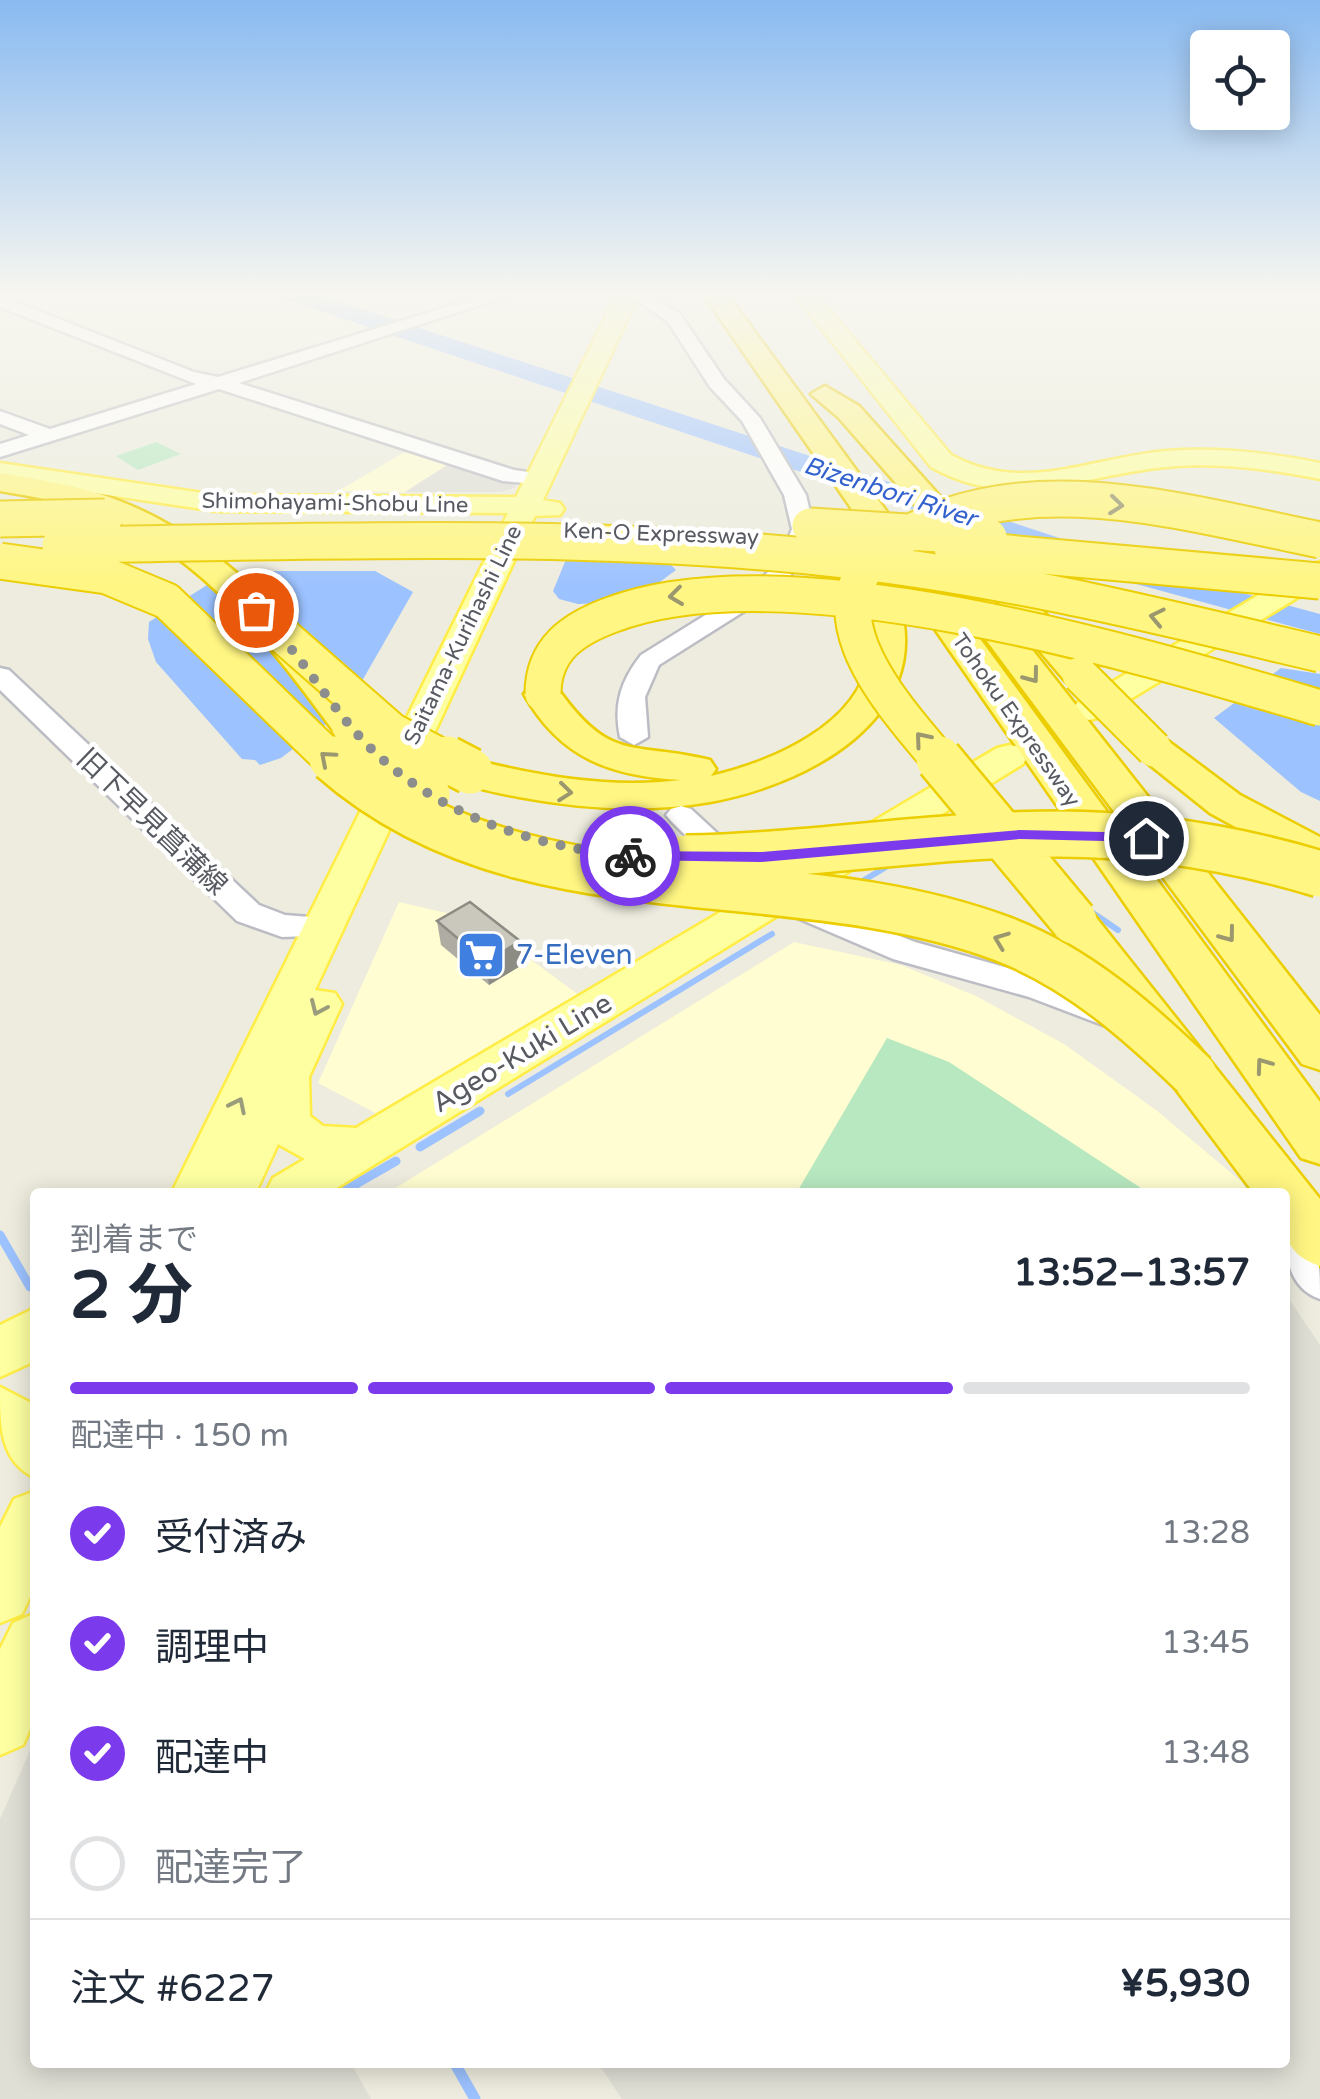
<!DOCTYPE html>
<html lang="ja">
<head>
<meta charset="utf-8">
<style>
	body { margin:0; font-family:"Varela Round","Noto Sans JP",sans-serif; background:#f2f2f3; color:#1f2937; height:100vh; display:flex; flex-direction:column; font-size:38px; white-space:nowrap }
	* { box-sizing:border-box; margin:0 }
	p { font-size:32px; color:#747a83 }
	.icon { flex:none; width:55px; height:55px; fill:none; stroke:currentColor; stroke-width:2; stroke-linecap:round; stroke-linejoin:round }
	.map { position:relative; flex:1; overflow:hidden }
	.panel { position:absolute; left:30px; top:1188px; width:1260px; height:880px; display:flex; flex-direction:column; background:#fff; border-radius:10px; box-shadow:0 5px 25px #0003 }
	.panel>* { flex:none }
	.controls { position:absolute; left:1190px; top:30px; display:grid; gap:20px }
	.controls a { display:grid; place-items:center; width:100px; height:100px; border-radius:10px; background:#fff; box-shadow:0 5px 25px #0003; font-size:50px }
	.pin { position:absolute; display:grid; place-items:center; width:85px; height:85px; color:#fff; margin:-42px; border:5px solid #fff; border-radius:50%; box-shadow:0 2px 10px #0007 }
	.courier { position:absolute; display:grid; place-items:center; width:100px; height:100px; margin:-50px; border:8px solid #7c3aed; border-radius:50%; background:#fff; color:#222; box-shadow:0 2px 12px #0007 }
	.summary em { font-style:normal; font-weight:700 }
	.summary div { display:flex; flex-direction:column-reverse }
	.summary { display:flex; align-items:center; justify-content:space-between; height:170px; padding:0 40px }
	h1 { font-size:65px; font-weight:700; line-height:75px }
	.bar { display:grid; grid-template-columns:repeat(4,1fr); gap:15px 10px; align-content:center; height:120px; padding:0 40px }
	.bar i { height:12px; border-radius:8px; background:#e0e1e3 }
	.bar .on { background:#7c3aed }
	.bar p { grid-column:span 4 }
	.line { display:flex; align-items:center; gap:25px; padding:0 40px; border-top:2px solid #e0e1e3 }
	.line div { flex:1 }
	ol { padding:0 40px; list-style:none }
	li { display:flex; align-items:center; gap:30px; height:110px }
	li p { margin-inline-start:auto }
	li .icon { padding:10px; border-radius:50%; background:#7c3aed; color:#fff; stroke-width:4 }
	li:last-child { color:#747a83 }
	li i { width:55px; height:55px; border:5px solid #e0e1e3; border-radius:50% }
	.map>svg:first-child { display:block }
</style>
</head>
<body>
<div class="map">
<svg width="1320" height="2099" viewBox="0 0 1320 2099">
	<rect width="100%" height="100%" fill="#edecde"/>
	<path fill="#fffdd1" d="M 410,449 L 452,462 L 405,492 L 338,491 Z
		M 399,902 L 477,920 L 583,998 L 455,1069 L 381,1116 L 318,1083 Z
		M 794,942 L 901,965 L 976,996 L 1064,1044 L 1156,1110 L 1242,1182 L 1248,1192 L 389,1192 Z"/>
	<path fill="#e0dfd6" d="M 452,462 L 504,479 L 517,487 L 501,492 L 405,492 Z
		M 1285,1293 L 1320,1345 L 1320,2099 L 622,2099 L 598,2063 L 1285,2062 Z
		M 35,1739 L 35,2062 L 351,2063 L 371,2099 L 0,2099 L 0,1819 Z"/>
	<path fill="#b7e8c0" d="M 156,442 L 181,454 L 138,470 L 116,456 Z
		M 887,1038 L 949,1062 L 1147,1192 L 797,1192 Z"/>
	<path fill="#9cc2ff" d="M 567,557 L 669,563 L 676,570 L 637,599 L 624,602 L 578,604 L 559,599 L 553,591 Z
		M 271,571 L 375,571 L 413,592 L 346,709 L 281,758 L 260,765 L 255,760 L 242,759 L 156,662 L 148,639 L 149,622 L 207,585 Z
		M 1281,668 L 1320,674 L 1320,801 L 1301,792 L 1214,718 Z"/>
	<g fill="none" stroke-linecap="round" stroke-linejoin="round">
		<path stroke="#9cc2ff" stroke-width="6" d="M 856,885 L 891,864
			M 1090,911 L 1118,930
			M 508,1094 L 772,934"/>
		<path stroke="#9cc2ff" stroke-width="9" d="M 420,1147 L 480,1111
			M 342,1192 L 396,1161
			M 0,1235 L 30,1287"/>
		<path stroke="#9cc2ff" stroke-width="11" d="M 454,2062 L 475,2099"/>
		<path fill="#9cc2ff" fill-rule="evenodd" d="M 282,294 L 316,294 L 1151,568 L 1320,614 L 1320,634 L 1129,582 L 285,299 Z"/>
		<g stroke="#bcbdc4" stroke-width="5">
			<path id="minor" d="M 489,294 L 514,294 L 239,383 L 514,470 L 548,475 L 551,480 L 548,485 L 503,481 L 219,389 L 0,457 L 0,444 L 29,435 L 0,424 L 0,411 L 50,429 L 196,384 L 0,307 L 0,296 L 194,372 L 218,377 Z
				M 628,294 L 647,294 L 680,314 L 724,379 L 760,418 L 806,495 L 814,529 L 801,564 L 773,593 L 659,665 L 645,697 L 648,737 L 634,745 L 620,737 C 613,704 621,681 641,655 L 757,583 L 780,560 L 792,529 L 784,495 L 742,421 L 710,387 L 668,322 Z
				M 0,668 L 9,670 L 259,905 L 285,915 L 334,919 L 339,927 L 334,935 L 282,937 L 237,921 L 0,690 Z
				M 681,806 L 691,809 L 745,859 L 749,866 L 745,873 L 723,873 L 671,821 L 666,815 L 671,809 Z
				M 785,891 L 915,942 L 1051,980 L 1120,1006 L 1125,1015 L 1120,1024 L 1108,1027 L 1029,997 L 893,959 L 774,908 L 769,901 L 774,894 Z
				M 1285,1208 C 1320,1221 1320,1266 1320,1299 C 1282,1286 1285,1242 1285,1208 Z"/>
		</g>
		<g stroke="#ffed45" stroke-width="5">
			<path id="major" d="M 617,294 L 639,294 L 543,500 L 560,503 L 564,509 L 560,515 L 535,516 L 315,990 L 335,993 L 342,1004 L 309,1077 L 310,1116 L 323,1126 L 356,1128 L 997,748 L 1010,745 L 1023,748 L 1028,756 L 1023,764 L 330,1192 L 266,1192 L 273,1178 L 305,1159 L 278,1144 L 256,1192 L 172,1192 L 508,513 L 216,511 L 0,479 L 0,463 L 216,495 L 516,497 Z
				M 794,294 L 816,294 L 951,455 C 1024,495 1091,457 1167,451 C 1219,447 1270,453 1320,463 L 1320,479 C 1269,469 1217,462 1166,467 C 1080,475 1014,513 931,467 Z
				M 1320,562 L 1320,584 L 1101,717 L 1089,720 L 1077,717 L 1072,710 L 1077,703 L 1309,565 Z
				M 35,1308 L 35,1361 L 0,1377 L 0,1325 Z
				M 0,1387 L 35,1405 L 35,1478 C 0,1461 0,1427 0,1387 Z
				M 35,1491 L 35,1586 L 22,1614 L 0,1623 L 0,1527 L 14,1499 Z
				M 35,1613 L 35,1718 L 23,1745 L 0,1755 L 0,1649 L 13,1623 Z"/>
		</g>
		<g stroke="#ebcd00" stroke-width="5">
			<path id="highway" d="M 703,294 L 727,294 L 1320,1102 L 1320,1164 L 1301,1158 Z
				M 825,386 L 859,406 L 1093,667 L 1099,675 L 1093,683 L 1080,686 L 1067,683 L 952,548 L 1320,1015 L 1320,1070 L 1302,1064 L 919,550 L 915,543 L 919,536 L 942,536 L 839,418 L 811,394 Z
				M 0,473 C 43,480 87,487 127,504 C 229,546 307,636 368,725 L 363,733 L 349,737 L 335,733 C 272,648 206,558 104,516 C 71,503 35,497 0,491 Z
				M 866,550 L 878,553 C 888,567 893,586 899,602 C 935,719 805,785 710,802 C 646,813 583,809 519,797 C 499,793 462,788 450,771 L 456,762 L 470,759 C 540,776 608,789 681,780 C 610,776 560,758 524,694 L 530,686 L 543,683 L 556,686 C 610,764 631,741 710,760 L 716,769 L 711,776 C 770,762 859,726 869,657 C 875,624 861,591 849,560 L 854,553 Z
				M 1154,737 L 1168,741 L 1240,795 L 1320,837 L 1320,869 L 1305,865 L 1210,813 L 1140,757 L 1134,749 L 1140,741 Z
				M 1074,906 L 1090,910 L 1320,1199 L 1320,1266 C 1280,1252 1285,1230 1285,1192 L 1253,1192 L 1058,932 L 1051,921 L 1058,910 Z"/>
		</g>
		<use href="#minor" fill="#fff" fill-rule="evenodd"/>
		<use href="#major" fill="#fdffa1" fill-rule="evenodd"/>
		<use href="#highway" fill="#fff683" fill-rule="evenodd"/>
		<g stroke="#ebcd00" stroke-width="39" stroke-linecap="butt">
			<path id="highway-bridge-far1" d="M 0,519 L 105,517
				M 810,526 L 989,537
				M 60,545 C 321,542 585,531 846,560 C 1006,578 1163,617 1320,654
				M 952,548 L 1320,581
				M 0,561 L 107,576 L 167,601 L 334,762
				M 279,632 L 392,731 L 452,762
				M 1080,675 L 1154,749
				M 543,694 C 543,649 573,629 611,615 C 787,548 1141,655 1320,708
				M 349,725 L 384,762
				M 941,762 C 891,703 797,601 897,540 C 1023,463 1186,513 1320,540"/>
		</g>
		<g stroke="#ebcd00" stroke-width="50" stroke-linecap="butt">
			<path id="highway-bridge" d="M 332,759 C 520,925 783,856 1003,939 C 1077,967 1138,1021 1194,1075
				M 381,759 L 427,794
				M 447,759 L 470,771
				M 939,759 L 1074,921
				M 686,858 C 810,856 934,834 1058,834 C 1147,834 1234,848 1320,874"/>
		</g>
		<use href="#highway-bridge-far1" stroke="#fff683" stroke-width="35"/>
		<use href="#highway-bridge" stroke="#fff683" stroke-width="45"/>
	</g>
	<path fill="#aeaca3" d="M 437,921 L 520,941 L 522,965 L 489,985 L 441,945 Z"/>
	<path fill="#8d8c84" d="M 520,941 L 522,965 L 489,985 L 486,962 Z"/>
	<path fill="#cac8bd" stroke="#8d8c84" stroke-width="2.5" d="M 470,902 L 520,941 L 486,962 L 437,921 Z"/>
	<defs><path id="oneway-chevron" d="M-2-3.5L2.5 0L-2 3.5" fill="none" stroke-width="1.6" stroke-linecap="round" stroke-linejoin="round" transform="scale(2.5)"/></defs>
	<g stroke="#9b986f">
		<use href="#oneway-chevron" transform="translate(1116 505) rotate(6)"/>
		<use href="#oneway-chevron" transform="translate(676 596) rotate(173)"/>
		<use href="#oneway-chevron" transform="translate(1157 617) rotate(-168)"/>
		<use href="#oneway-chevron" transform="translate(1032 676) rotate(53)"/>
		<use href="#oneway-chevron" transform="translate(922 739) rotate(-130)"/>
		<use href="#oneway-chevron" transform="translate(327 758) rotate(-139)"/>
		<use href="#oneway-chevron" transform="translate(565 792) rotate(6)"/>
		<use href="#oneway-chevron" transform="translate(1228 935) rotate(53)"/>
		<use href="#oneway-chevron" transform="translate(1001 940) rotate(-159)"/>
		<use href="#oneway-chevron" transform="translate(1263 1065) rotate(-126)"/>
	</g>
	<g stroke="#9a9c7b">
		<use href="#oneway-chevron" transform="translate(318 1008) rotate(114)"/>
		<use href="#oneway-chevron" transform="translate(238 1105) rotate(-64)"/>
	</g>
	<linearGradient id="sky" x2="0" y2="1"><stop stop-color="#89baf1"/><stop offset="0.5" stop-color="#f7f6f0"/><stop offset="1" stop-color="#f7f6f0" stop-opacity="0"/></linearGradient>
	<rect width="1320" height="588" fill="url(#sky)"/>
	<path fill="#7c3aed" d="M 1020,830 L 1146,833 L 1153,838 L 1146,842 L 1020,839 L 761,862 L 630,860 L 623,856 L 630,851 L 761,852 Z"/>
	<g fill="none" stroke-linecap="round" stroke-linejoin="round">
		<path stroke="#8c8d8d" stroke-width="10" stroke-dasharray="0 18" d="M 256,610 C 291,643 316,684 347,722 C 416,808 523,846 630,856"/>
	</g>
	<defs>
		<g id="supermarket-square" transform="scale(2.5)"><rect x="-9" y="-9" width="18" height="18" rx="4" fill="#3f7fe0" stroke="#fff"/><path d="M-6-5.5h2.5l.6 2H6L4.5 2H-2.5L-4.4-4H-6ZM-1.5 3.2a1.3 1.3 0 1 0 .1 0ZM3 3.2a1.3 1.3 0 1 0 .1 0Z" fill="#fff"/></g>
	</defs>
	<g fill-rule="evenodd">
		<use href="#supermarket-square" x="481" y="955"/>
	</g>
	<g text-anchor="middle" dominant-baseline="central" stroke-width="9" stroke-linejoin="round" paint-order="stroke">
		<g font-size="22" fill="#585a62" stroke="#fff">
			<text transform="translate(335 503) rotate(1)">Shimohayami-Shobu Line</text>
			<text transform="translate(661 534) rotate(2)">Ken-O Expressway</text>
			<text transform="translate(463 635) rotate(-64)">Saitama-Kurihashi Line</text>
			<text transform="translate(1016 720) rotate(55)">Tohoku Expressway</text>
		</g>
		<g font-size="25" font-style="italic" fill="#3362ce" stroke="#fff">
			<text transform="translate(890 492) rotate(18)">Bizenbori River</text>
		</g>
		<g font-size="28" fill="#585a62" stroke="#fff">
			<text transform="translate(152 822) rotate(44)">旧下早見菖蒲線</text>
			<text transform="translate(522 1053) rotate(-31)">Ageo-Kuki Line</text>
		</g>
		<g font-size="28" fill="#366cbe" stroke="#fff" text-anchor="start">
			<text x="516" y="955">7-Eleven</text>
		</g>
	</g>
</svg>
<div class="controls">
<a><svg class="icon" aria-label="locate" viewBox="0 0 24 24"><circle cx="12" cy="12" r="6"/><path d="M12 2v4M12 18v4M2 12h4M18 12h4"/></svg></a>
</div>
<div class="pin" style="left:256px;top:610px;background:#ea580c"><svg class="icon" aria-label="bag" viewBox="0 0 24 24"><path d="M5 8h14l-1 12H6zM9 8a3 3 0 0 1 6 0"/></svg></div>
<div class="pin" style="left:1146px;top:838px;background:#1f2937"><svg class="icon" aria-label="home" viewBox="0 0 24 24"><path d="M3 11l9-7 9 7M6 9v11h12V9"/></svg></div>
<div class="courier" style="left:630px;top:856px"><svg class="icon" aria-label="bike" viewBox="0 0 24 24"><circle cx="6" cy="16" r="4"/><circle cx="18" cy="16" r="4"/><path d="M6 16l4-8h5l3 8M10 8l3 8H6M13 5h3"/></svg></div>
<section class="panel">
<div class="summary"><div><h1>2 分</h1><p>到着まで</p></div><em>13:52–13:57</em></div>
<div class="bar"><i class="on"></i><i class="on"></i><i class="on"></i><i></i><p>配達中 · 150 m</p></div>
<ol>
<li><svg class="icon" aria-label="check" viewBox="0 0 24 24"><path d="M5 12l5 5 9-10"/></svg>受付済み<p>13:28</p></li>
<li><svg class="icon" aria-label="check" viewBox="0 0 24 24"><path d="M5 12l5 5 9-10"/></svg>調理中<p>13:45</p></li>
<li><svg class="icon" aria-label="check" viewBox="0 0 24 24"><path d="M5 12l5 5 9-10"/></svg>配達中<p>13:48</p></li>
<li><i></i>配達完了</li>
</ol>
<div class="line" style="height:130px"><div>注文 #6227</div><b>¥5,930</b></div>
</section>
</div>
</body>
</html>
